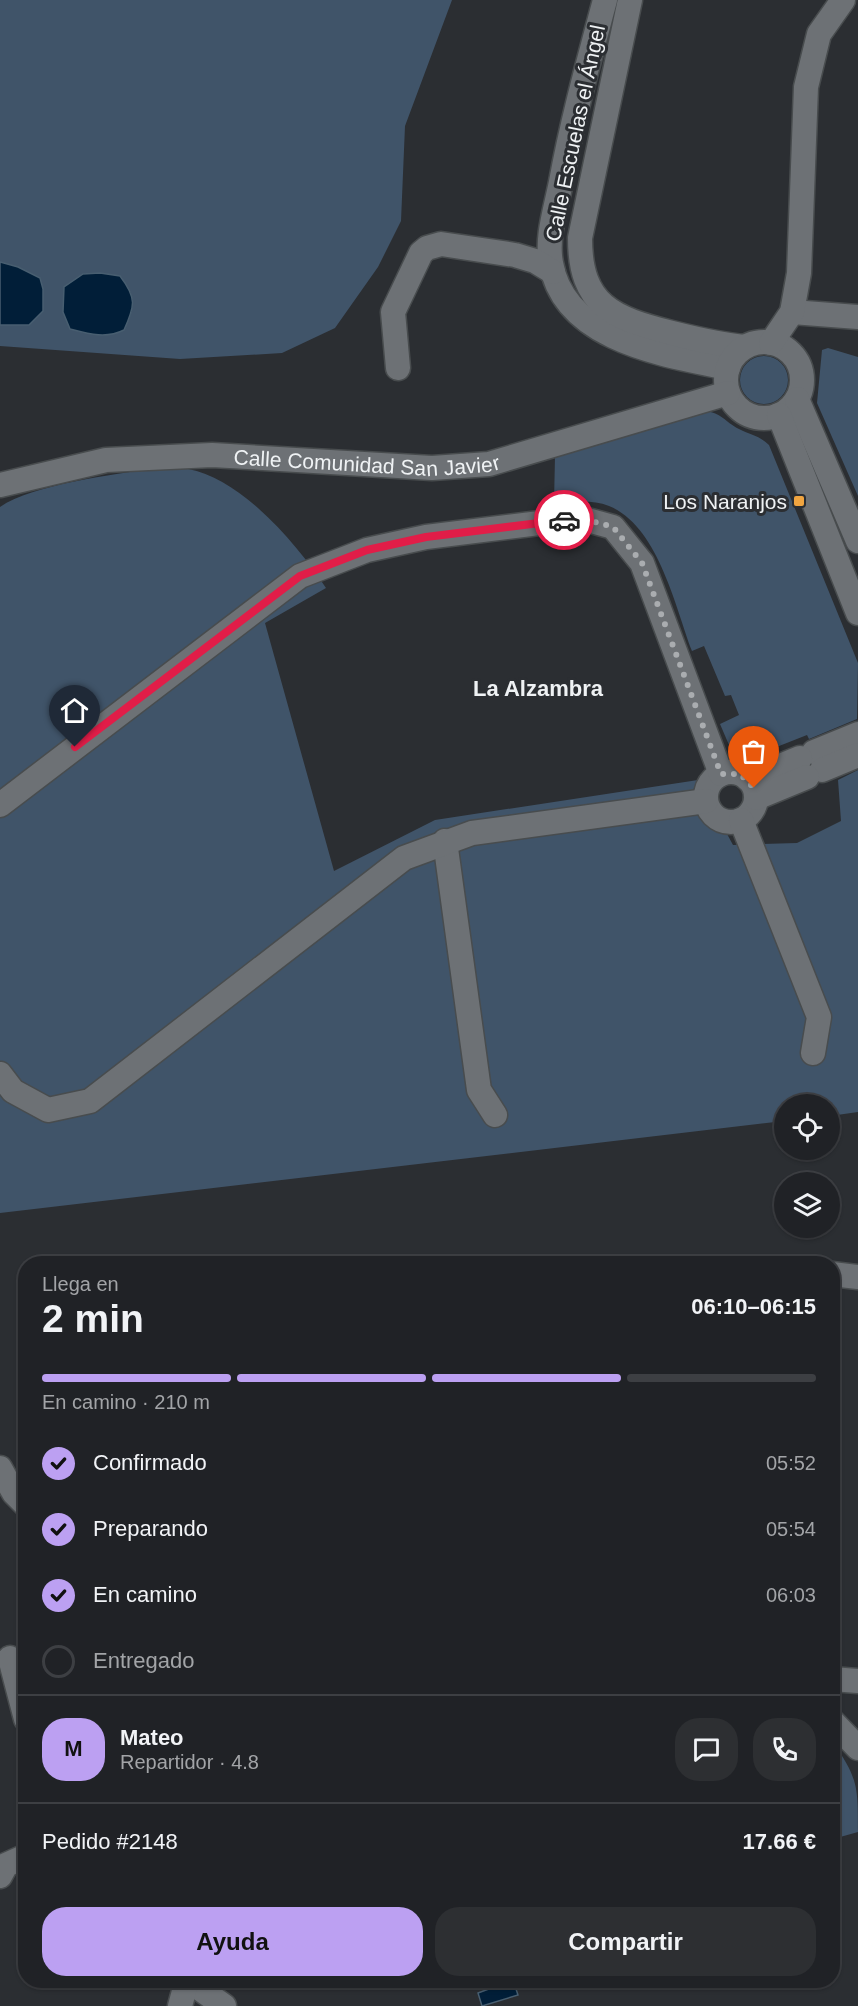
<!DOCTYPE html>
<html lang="es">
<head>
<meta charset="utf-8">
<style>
	body { margin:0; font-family:Helvetica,sans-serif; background:#2d2f32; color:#f1f3f6; height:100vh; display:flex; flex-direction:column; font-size:22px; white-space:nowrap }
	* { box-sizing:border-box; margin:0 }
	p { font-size:20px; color:#a2a4a7 }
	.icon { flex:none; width:33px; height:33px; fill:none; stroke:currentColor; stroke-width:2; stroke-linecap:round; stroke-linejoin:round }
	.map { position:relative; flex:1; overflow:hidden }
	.details { position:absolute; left:18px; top:1256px; width:822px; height:732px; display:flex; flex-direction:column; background:#202226; border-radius:24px; box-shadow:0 2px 4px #0004,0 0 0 2px #3d3f43 }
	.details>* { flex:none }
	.fabs { position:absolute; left:774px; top:1094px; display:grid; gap:12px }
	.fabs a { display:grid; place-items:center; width:66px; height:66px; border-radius:50%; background:#202226; box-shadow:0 2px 4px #0004,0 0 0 2px #3d3f43; font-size:30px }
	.pin { position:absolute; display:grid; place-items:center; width:51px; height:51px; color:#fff; margin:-62px -26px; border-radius:50% 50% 50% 0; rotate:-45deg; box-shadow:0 0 6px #0007 }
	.pin .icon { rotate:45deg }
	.courier { position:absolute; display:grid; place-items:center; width:60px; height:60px; margin:-30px; border:4px solid #e11d48; border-radius:50%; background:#fff; color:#222; box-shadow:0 2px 8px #0007 }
	.head em { font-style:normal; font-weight:800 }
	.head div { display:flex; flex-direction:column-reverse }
	.head { display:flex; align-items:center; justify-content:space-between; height:102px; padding:0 24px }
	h1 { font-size:39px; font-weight:800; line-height:45px }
	.bar { display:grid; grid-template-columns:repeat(4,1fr); gap:9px 6px; align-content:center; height:72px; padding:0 24px }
	.bar i { height:8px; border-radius:4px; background:#3d3f43 }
	.bar .current { background:#bca0f2 }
	.bar p { grid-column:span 4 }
	.line { display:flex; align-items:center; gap:15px; padding:0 24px; border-top:2px solid #3d3f43 }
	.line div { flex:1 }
	.round { display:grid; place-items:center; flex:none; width:63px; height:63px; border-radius:24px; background:#2d2f32 }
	ol { padding:0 24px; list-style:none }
	li { display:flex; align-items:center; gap:18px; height:66px }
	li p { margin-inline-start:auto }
	li .icon { padding:6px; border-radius:50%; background:#bca0f2; color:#111; stroke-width:4 }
	li:last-child { color:#a2a4a7 }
	li i { width:33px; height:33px; border:3px solid #3d3f43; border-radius:50% }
	.cta { display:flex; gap:12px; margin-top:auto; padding:12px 24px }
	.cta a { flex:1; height:69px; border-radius:24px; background:#bca0f2; color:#111; font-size:24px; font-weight:800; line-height:69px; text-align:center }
	.cta a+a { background:#2d2f32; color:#f1f3f6 }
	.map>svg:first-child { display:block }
</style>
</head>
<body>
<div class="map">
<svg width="858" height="2006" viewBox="0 0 858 2006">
	<rect width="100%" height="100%" fill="#2b2e32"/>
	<path fill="#405469" d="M 0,0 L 452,0 L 405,126 L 401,221 L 378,267 L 335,328 L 282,353 L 180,359 L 0,346 Z
		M 828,348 L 858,357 L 858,496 L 817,403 L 822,350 Z
		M740 380a24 24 0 1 1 48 0a24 24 0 1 1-48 0Z
		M 704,411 C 721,412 725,422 739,429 C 751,435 760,436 769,445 L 858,663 L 857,719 L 809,739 L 807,735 L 749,758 L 732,752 L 720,724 L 739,715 L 731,695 L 725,696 L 704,646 L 692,651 C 675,606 658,526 609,506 C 592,499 572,502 554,503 L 555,456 Z
		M 155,468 C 166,469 178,467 188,469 C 242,479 297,544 326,588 L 265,623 L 334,871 L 435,820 L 698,780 L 733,845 L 797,843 L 841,821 L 838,780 L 858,770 L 858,1112 L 830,1116 L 830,1104 L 784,1104 L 784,1121 L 0,1213 L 0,507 C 33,484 114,475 155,468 Z
		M 833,1742 C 858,1779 858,1786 858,1832 L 833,1839 Z"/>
	<path fill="#011e38" stroke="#485e70" stroke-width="1.5" d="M 0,262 L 18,267 L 40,278 L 43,289 L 43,311 L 29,325 L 0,325 Z
		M 100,273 L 120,276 C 137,298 135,306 124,330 C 106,339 89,334 70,329 L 63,312 L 64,287 L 83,274 Z
		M 513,1980 L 518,1995 L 482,2006 L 478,1993 Z"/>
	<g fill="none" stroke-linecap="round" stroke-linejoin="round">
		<g stroke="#484c4e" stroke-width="27">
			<g id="minor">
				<path d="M 605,0 C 589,60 572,121 561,182 C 556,208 546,237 551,263 C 564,341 666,355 728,368"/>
				<path d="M 630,0 L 580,238 C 580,306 613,318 672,333 C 696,339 720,345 745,347"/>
				<path d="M 792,312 L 858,317"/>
				<circle cx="764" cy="380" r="38"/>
				<path d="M 771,343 L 792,312 L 799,273 L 806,87 L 819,34 L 843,0"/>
				<path d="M 398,368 L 393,312 L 421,253 L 427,248 L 441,244 L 515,255 L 535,261 L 553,272"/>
				<path d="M 797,399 L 858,541"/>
				<path d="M 779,415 L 858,613"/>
				<path id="s1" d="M 0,485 L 106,460 L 212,455 L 432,468 L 489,464 L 728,393"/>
				<path d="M 814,752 L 858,734"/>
				<path d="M 822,770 L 858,755"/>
				<circle cx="731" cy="797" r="25"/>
				<path d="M 748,779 L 800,758"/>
				<path d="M 756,798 L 807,777"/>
				<path d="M 0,805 L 300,576 L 367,550 L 426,537 L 580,518 L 613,527 L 642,563 L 721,774"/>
				<path d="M 741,820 L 819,1017 L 813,1053"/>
				<path d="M 445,841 L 479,1090 L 495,1115"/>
				<path d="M 0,1074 L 13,1091 L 48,1110 L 90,1101 L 404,858 L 472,833 L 706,801"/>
				<path d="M 832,1274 L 858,1277"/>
				<path d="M 0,1468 L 14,1493 L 26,1505"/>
				<path d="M 10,1658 L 26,1719"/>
				<path d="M 832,1679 L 858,1681"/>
				<path d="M 832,1721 L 858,1748"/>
				<path d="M 0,1876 L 6,1865 L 26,1856"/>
				<path d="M 188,1980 L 224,2006"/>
				<path d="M 180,2006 L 187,1980"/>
			</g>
		</g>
		<use href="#minor" stroke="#6d7175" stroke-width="24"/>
	</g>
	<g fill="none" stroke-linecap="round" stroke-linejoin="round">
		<path stroke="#aaadb0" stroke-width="6" stroke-dasharray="0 10.8" d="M 564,520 L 580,518 L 613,527 L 642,563 L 721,774 L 740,774 L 754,788"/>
		<path stroke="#e11d48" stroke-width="8" d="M 75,747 L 300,576 L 367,550 L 426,537 L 564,520"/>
	</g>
	<rect fill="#f1a540" stroke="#2b2e32" stroke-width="2" x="793" y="495" width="12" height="12" rx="3"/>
	<g text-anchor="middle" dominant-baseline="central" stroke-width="6" stroke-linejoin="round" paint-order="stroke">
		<g font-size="21" fill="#eff2f4" stroke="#2b2e32">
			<text transform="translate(575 133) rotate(-78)">Calle Escuelas el Ángel</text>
			<text stroke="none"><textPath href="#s1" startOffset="370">Calle Comunidad San Javier</textPath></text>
		</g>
		<g font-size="21" fill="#eff2f4" stroke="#2b2e32" text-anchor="end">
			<text x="787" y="501">Los Naranjos</text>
		</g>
		<g font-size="22" font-weight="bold" fill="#eff2f4" stroke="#2b2e32">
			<text x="538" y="688">La Alzambra</text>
		</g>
	</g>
</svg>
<div class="fabs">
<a><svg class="icon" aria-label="locate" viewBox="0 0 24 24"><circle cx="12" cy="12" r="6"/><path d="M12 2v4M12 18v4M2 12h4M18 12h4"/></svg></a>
<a><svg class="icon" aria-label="layers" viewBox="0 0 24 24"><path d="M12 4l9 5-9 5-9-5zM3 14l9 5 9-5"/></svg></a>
</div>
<div class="pin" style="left:754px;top:788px;background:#ea580c"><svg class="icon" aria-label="bag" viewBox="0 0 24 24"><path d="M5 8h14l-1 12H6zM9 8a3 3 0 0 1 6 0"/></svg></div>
<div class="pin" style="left:75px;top:747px;background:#1f2937"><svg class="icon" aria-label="home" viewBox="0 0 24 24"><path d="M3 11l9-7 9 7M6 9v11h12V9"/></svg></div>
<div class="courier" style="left:564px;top:520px"><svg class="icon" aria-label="car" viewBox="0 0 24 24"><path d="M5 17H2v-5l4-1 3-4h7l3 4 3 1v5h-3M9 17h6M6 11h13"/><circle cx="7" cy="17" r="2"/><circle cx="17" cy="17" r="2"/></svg></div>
<section class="details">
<div class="head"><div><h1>2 min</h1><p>Llega en</p></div><em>06:10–06:15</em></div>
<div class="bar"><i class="current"></i><i class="current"></i><i class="current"></i><i></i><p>En camino · 210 m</p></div>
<ol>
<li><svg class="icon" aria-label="check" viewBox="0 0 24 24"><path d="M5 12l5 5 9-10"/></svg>Confirmado<p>05:52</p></li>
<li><svg class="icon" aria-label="check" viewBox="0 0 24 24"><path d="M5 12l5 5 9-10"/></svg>Preparando<p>05:54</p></li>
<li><svg class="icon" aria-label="check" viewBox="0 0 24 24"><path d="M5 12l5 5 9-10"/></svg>En camino<p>06:03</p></li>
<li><i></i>Entregado</li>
</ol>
<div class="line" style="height:108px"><b class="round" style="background:#bca0f2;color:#111">M</b><div><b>Mateo</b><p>Repartidor · 4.8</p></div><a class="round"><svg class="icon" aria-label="chat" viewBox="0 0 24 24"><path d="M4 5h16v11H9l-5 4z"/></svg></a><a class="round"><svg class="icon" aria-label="phone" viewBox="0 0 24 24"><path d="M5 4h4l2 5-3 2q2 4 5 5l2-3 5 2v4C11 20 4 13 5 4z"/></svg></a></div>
<div class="line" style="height:78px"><div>Pedido #2148</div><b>17.66 €</b></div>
<div class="cta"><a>Ayuda</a><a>Compartir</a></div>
</section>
</div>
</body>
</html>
